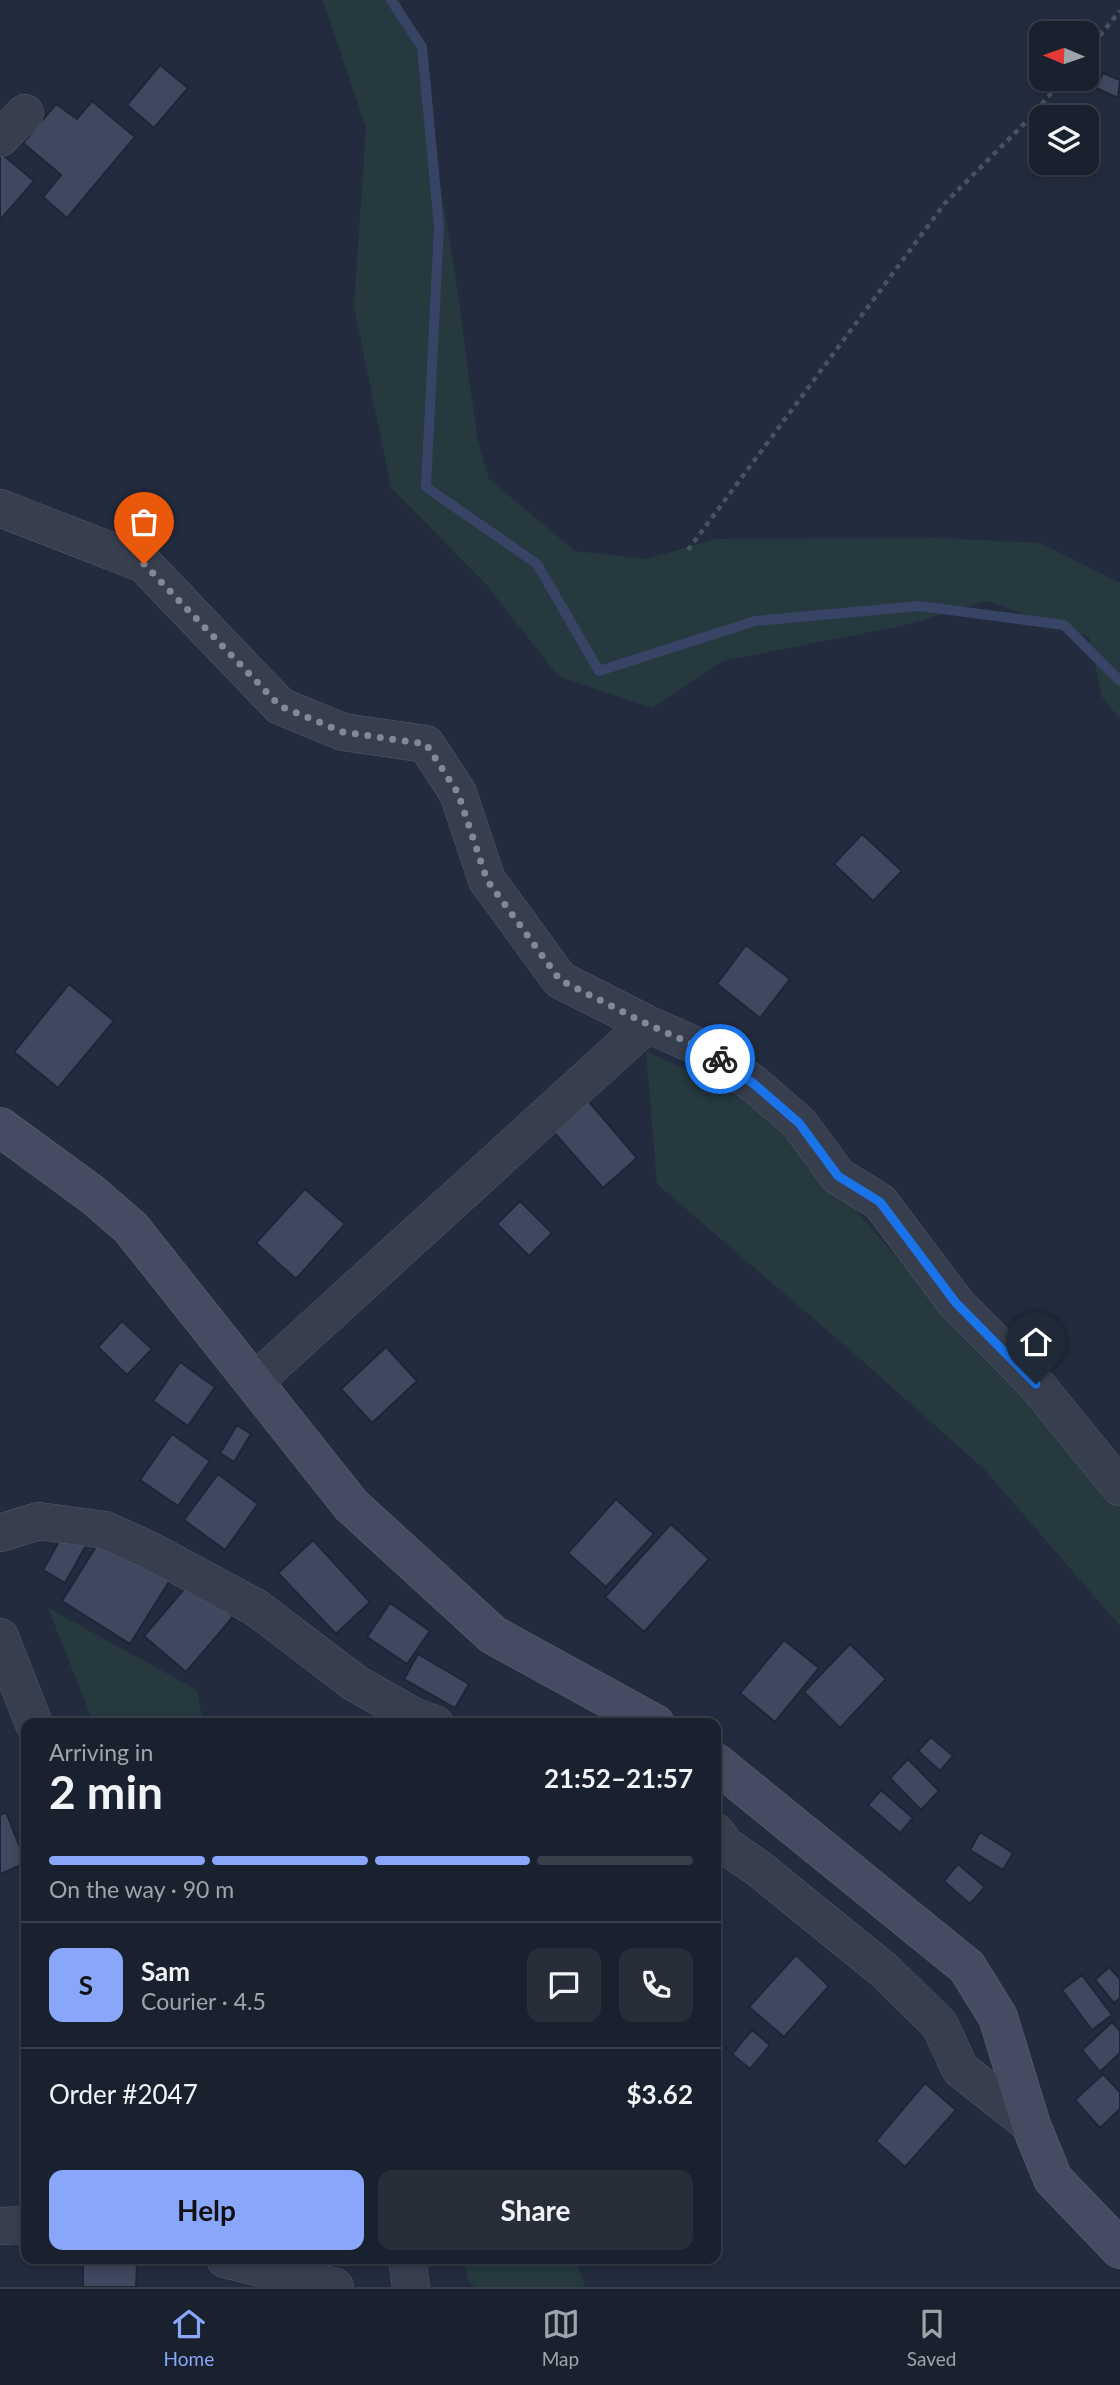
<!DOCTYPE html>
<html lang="en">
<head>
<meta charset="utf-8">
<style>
	body { margin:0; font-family:Lato,sans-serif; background:#272e3a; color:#f1f3f6; height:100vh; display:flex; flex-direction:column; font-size:26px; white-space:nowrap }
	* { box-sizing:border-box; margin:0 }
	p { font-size:23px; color:#9fa3aa }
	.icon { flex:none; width:38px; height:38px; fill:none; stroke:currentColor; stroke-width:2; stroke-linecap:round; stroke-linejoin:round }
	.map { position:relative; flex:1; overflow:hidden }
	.sheet { position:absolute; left:21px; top:1718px; width:700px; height:546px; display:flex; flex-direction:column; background:#1a212e; border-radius:14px; box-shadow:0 4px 10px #0003,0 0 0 2px #383e4a }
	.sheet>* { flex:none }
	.needle { width:46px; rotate:272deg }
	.fabs { position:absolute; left:1029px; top:21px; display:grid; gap:14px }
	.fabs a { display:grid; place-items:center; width:70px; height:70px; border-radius:14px; background:#1a212e; box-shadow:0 4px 10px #0003,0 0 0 2px #383e4a; font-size:35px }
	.pin { position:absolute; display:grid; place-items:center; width:60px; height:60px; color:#fff; margin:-72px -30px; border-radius:50% 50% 50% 0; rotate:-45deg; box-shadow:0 0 7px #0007 }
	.pin .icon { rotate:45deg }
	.courier { position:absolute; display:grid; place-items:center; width:70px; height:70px; margin:-35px; border:5px solid #1a73e8; border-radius:50%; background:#fff; color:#222; box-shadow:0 2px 9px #0007 }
	.summary em { font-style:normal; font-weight:700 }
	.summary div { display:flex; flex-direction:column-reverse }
	.summary { display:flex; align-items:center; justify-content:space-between; height:119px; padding:0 28px }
	h1 { font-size:46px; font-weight:700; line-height:52px }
	.bar { display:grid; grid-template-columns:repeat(4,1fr); gap:10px 7px; align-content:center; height:84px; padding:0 28px }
	.bar i { height:9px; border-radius:5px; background:#383e4a }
	.bar .selected { background:#88a6fa }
	.bar p { grid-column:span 4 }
	.line { display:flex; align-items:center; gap:18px; padding:0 28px; border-top:2px solid #383e4a }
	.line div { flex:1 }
	.round { display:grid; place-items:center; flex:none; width:74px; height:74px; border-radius:14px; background:#272e3a }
	.button { display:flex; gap:14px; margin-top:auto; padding:14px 28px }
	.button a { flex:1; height:80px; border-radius:14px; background:#88a6fa; color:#111; font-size:28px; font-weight:700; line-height:80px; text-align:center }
	.button a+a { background:#272e3a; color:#f1f3f6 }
	.dock { display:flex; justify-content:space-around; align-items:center; height:98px; border-top:2px solid #383e4a; background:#1a212e; font-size:19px; color:#9fa3aa }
	.dock a { display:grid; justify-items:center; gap:4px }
	.dock .selected { color:#88a6fa }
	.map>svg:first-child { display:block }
</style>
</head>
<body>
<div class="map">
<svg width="1120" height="2287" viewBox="0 0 1120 2287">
	<rect width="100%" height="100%" fill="#232c3e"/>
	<path fill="#25393f" d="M 323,0 L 399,0 L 415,36 L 455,273 L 477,437 L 489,479 L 575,551 L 647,559 L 715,539 L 939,538 L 1040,543 L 1120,583 L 1120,719 L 1102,697 L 1089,637 L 987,601 L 906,625 L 723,661 L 652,708 L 558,676 L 485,583 L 391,488 L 354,306 L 366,128 Z
		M 646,1051 L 740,1094 L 837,1186 L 871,1228 L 1011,1384 L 1040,1411 L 1120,1505 L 1120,1626 L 985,1470 L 858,1357 L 657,1184 Z
		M 48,1608 L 197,1690 L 203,1724 L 94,1724 Z
		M 463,2259 L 576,2259 L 585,2287 L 475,2287 L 469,2282 Z"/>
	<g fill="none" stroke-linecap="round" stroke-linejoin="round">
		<path stroke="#374465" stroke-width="10" d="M 391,0 L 422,47 L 439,226 L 426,487 L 537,564 L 599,671 L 755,621 L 920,606 L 1064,625 L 1120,681"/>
	</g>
	<path fill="#3f485e" stroke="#1f2535" stroke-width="2" d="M 160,65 L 188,88 L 154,128 L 127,105 Z
		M 1103,73 L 1120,80 L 1118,98 L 1096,88 Z
		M 92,101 L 135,137 L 67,218 L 43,197 L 61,175 L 23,143 L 56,104 L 77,119 Z
		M 2,154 L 34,181 L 0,220 L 0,156 Z
		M 862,834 L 902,871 L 873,901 L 834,864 Z
		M 746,945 L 790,979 L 760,1018 L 717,984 Z
		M 69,984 L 114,1021 L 58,1088 L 14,1052 Z
		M 585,1097 L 637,1158 L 603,1188 L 550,1128 Z
		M 305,1189 L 345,1224 L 296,1279 L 256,1243 Z
		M 520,1201 L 552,1233 L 529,1256 L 497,1224 Z
		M 122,1321 L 152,1349 L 127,1375 L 98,1347 Z
		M 386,1347 L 417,1381 L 372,1423 L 341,1389 Z
		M 180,1362 L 215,1387 L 188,1426 L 153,1401 Z
		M 237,1425 L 251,1434 L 234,1462 L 220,1453 Z
		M 172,1434 L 210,1461 L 178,1506 L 140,1480 Z
		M 218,1474 L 258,1504 L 225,1550 L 184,1520 Z
		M 616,1499 L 654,1534 L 606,1587 L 568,1553 Z
		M 671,1524 L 709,1559 L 644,1632 L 605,1597 Z
		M 66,1529 L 88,1542 L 65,1583 L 43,1570 Z
		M 104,1534 L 172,1577 L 130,1644 L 62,1601 Z
		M 313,1540 L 370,1602 L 336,1634 L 278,1573 Z
		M 191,1581 L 233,1617 L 186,1672 L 144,1636 Z
		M 390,1603 L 430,1631 L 407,1664 L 367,1637 Z
		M 784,1640 L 819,1668 L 775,1722 L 740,1693 Z
		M 850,1644 L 886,1679 L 840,1728 L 804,1692 Z
		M 418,1654 L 469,1684 L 455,1708 L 404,1679 Z
		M 931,1737 L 953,1756 L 940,1771 L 918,1751 Z
		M 908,1759 L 939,1791 L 921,1810 L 890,1778 Z
		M 881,1790 L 913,1818 L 900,1833 L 868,1805 Z
		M 6,1812 L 26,1863 L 0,1874 L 0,1815 Z
		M 980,1832 L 1013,1853 L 1003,1870 L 970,1850 Z
		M 958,1864 L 985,1887 L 970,1904 L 944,1881 Z
		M 796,1955 L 829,1986 L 784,2037 L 749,2007 Z
		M 1109,1967 L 1120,1979 L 1120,1998 L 1114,2003 L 1095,1980 Z
		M 1082,1975 L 1112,2015 L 1092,2030 L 1062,1990 Z
		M 1112,2022 L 1120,2031 L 1120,2053 L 1100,2072 L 1082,2050 Z
		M 752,2030 L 770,2045 L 750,2069 L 732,2054 Z
		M 1103,2074 L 1120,2092 L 1120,2109 L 1100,2128 L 1075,2100 Z
		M 925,2083 L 956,2110 L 905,2167 L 876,2141 Z
		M 83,2262 L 137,2264 L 136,2287 L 83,2287 Z"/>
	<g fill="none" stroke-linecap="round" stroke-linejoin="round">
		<g stroke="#535969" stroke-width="38">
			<path id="street" d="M 0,138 L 25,113
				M 0,508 L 144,564 L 280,706 L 343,732 L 426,744 L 458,793 L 487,880 L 560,980 L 647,1024 L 708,1051 L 754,1084 L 799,1123 L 838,1176 L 880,1202 L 956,1303 L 1036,1384 L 1120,1487
				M 253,1383 L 647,1024
				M 0,1533 L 39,1521 L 105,1530 L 149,1550 L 255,1607 L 355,1683 L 413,1716 L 435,1724
				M 0,1637 L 34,1724
				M 716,1832 L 726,1846 L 758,1868 L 885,1971 L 940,2025 L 960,2069 L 1031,2125
				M 0,2226 L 26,2225
				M 225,2259 L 335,2287
				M 407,2259 L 411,2287"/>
		</g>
		<g stroke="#535969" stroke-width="40">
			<path id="secondary" d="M 0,1127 L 93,1195 L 131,1228 L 351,1505 L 493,1635 L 655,1724
				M 716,1763 L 967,1967 L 998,2017 L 1031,2125 L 1053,2179 L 1120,2249"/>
		</g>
		<path stroke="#43565c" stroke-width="4.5" stroke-dasharray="5 5" stroke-linecap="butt" d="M 1087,51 L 1120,11
			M 688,550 L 945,203 L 1031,117 L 1063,79"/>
		<use href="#street" stroke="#373e4e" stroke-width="37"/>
		<use href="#secondary" stroke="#454c61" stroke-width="38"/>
	</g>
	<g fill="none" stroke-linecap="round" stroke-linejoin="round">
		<path stroke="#818898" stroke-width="7" stroke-dasharray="0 12.6" d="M 144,564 L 280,706 L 343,732 L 426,744 L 458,793 L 487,880 L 560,980 L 647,1024 L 708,1051 L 720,1059"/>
		<path stroke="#1a73e8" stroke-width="9" d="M 720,1059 L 754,1084 L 799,1123 L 838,1176 L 880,1202 L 956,1303 L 1036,1384"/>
	</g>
</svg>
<div class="fabs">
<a><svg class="needle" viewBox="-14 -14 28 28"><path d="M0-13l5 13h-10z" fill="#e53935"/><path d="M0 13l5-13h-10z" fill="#9fa3aa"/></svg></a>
<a><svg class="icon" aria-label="layers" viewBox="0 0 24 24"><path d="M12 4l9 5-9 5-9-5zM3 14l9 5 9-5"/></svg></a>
</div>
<div class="pin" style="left:144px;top:564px;background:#ea580c"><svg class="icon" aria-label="bag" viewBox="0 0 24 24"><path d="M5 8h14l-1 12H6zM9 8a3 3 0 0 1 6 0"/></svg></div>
<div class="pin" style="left:1036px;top:1384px;background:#1f2937"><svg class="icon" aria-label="home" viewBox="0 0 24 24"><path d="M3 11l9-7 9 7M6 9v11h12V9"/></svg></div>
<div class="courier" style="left:720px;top:1059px"><svg class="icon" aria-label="bike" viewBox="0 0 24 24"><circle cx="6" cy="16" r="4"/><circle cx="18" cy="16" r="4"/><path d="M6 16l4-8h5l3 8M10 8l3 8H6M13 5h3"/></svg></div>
<section class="sheet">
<div class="summary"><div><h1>2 min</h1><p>Arriving in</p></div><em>21:52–21:57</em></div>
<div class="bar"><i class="selected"></i><i class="selected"></i><i class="selected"></i><i></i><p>On the way · 90 m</p></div>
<div class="line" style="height:126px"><b class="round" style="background:#88a6fa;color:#111">S</b><div><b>Sam</b><p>Courier · 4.5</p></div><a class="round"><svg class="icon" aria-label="chat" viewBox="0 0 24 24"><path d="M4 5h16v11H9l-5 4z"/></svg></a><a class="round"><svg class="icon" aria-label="phone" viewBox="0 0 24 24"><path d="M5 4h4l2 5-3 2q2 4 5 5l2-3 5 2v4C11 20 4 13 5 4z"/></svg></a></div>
<div class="line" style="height:91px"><div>Order #2047</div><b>$3.62</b></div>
<div class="button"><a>Help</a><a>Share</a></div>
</section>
</div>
<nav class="dock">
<a class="selected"><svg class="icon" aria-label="home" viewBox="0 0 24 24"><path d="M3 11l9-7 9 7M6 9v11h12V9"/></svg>Home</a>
<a><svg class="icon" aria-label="map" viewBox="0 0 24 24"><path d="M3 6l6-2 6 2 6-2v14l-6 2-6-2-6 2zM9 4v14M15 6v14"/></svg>Map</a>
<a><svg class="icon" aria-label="saved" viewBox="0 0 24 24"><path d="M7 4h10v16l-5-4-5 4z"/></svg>Saved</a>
</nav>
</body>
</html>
